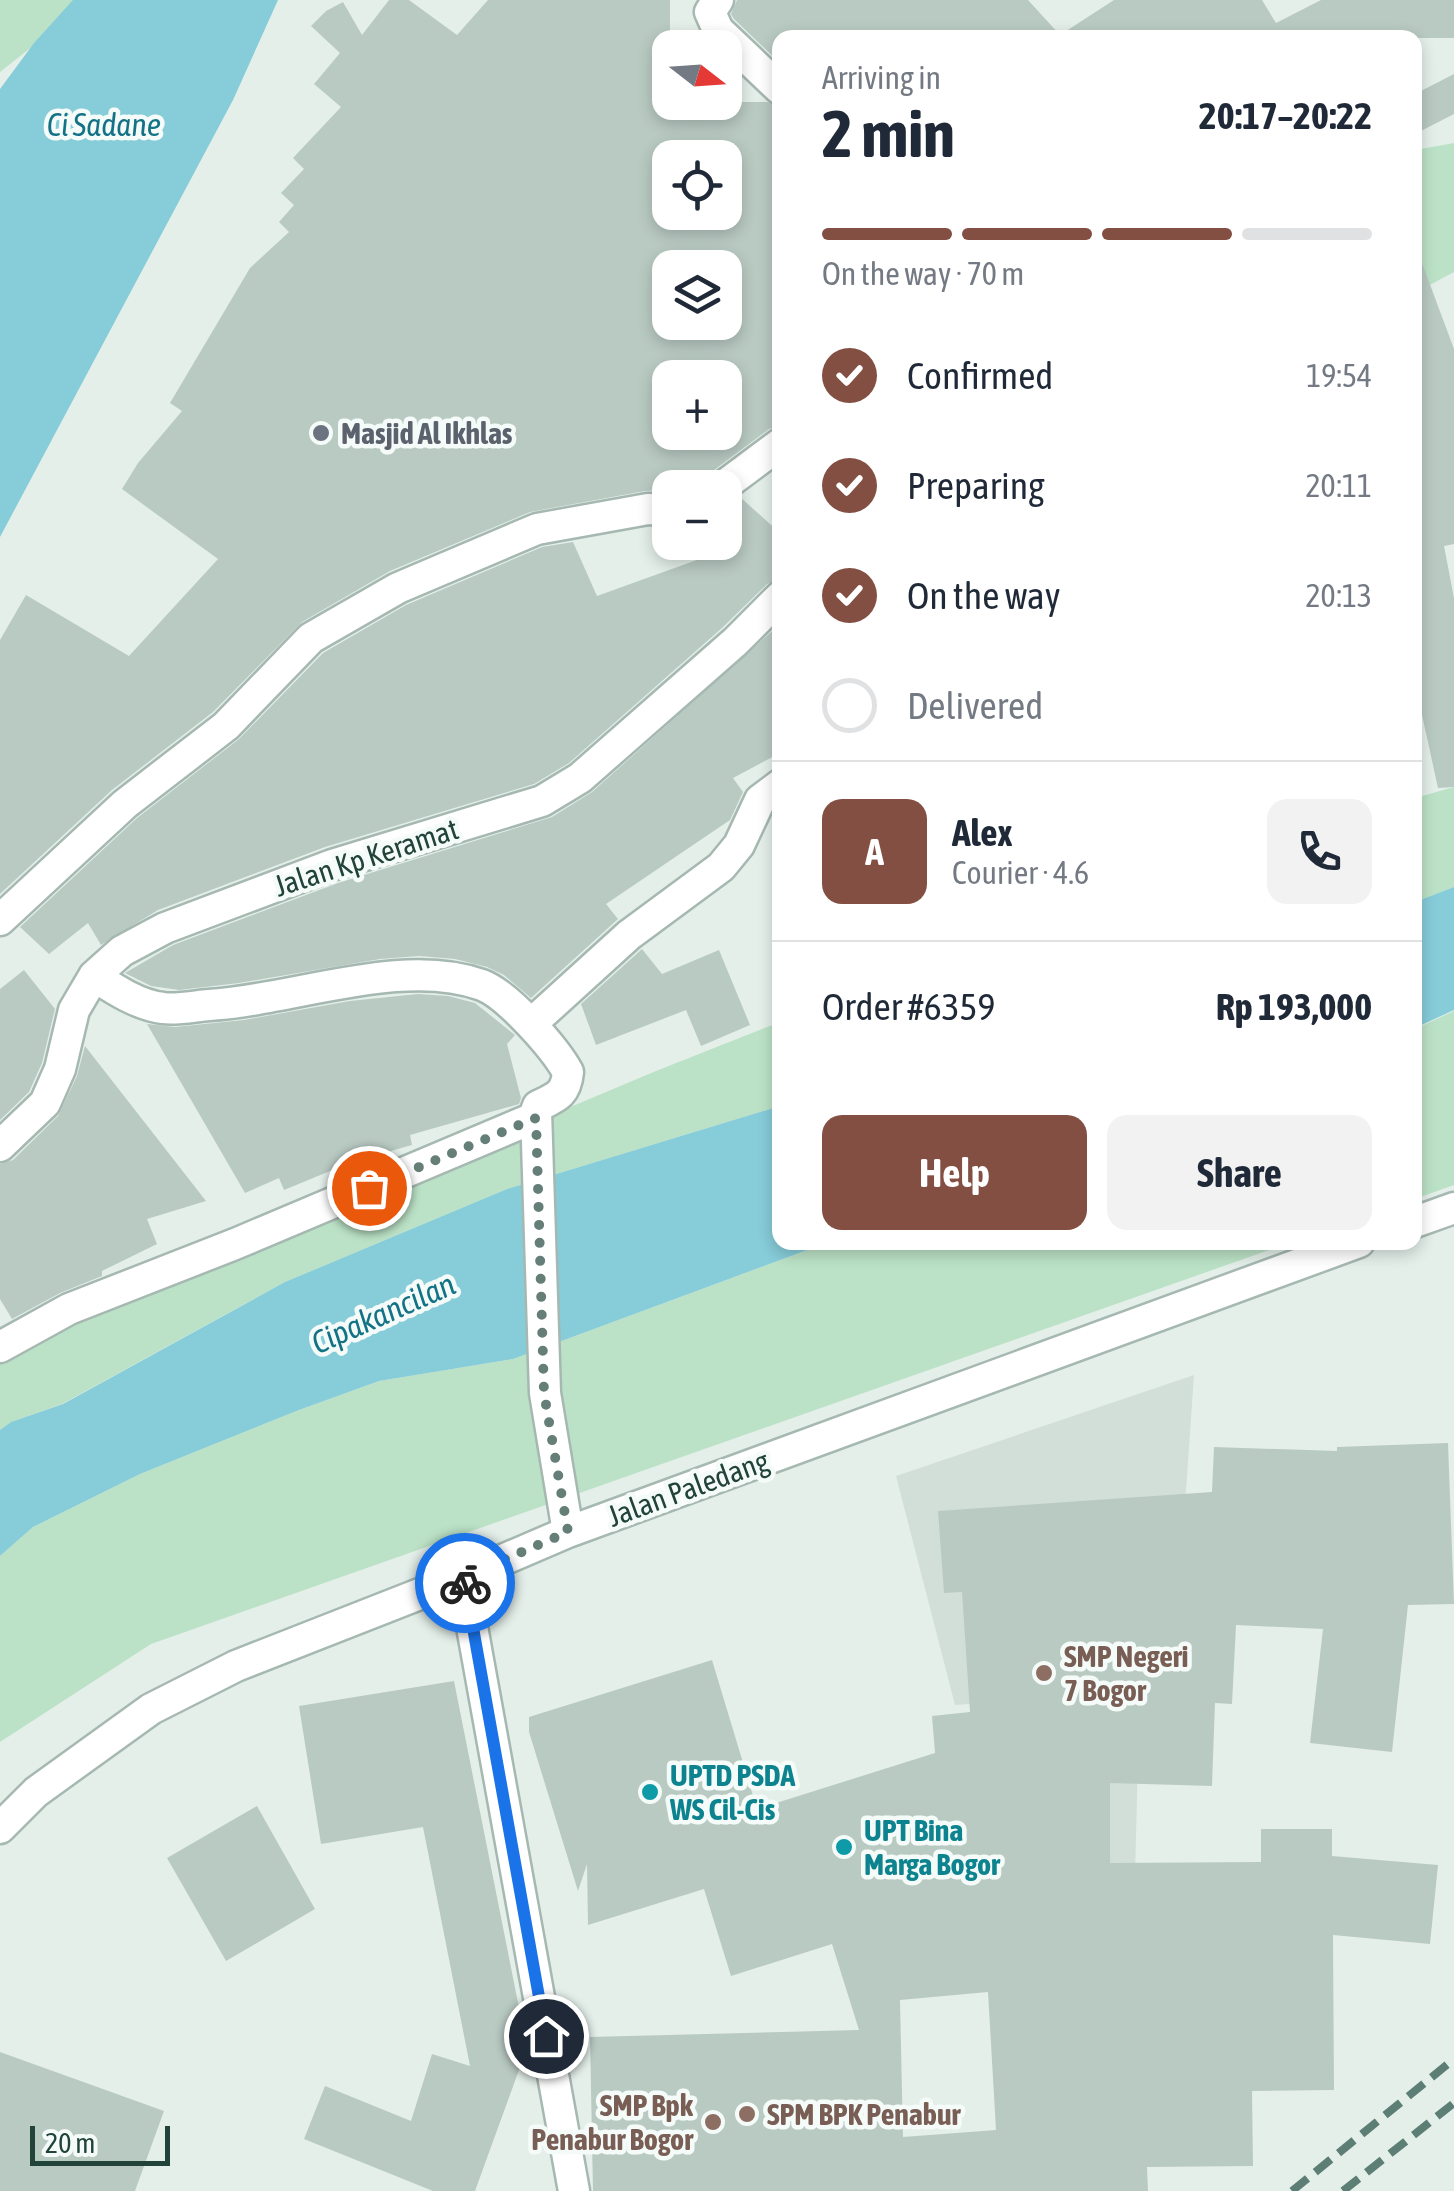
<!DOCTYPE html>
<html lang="en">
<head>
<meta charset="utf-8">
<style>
	body { margin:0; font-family:"Asap Condensed",sans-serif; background:#f2f2f3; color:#1f2937; height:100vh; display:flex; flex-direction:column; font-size:38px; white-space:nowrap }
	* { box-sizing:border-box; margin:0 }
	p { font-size:32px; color:#747a83 }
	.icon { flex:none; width:55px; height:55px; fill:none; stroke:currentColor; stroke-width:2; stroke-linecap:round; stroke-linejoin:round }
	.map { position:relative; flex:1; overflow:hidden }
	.details { position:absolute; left:772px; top:30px; width:650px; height:1220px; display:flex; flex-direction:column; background:#fff; border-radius:20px; box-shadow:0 5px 15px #0003 }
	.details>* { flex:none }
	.needle { width:65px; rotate:107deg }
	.tools { position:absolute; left:652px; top:30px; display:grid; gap:20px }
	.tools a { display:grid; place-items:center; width:90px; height:90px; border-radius:20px; background:#fff; box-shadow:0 5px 15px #0003; font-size:50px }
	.scale { position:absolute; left:30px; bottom:25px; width:140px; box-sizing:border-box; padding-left:10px; border:5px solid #21433a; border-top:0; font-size:28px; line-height:35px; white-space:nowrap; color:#21433a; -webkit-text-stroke:8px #f5fbf8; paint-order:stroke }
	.pin { position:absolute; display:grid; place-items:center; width:85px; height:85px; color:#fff; margin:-42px; border:5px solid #fff; border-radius:50%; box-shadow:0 2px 10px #0007 }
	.courier { position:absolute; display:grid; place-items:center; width:100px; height:100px; margin:-50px; border:8px solid #1a73e8; border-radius:50%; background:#fff; color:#222; box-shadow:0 2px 12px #0007 }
	.overview em { font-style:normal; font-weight:700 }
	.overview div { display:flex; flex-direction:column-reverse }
	.overview { display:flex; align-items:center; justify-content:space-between; height:170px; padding:0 50px }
	h1 { font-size:65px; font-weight:700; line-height:75px }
	.bar { display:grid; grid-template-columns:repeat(4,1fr); gap:15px 10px; align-content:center; height:120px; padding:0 50px }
	.bar i { height:12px; border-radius:8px; background:#e0e1e3 }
	.bar .current { background:#844f43 }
	.bar p { grid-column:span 4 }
	.line { display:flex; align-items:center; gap:25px; padding:0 50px; border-top:2px solid #e0e1e3 }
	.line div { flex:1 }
	.round { display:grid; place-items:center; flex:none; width:105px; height:105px; border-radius:20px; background:#f2f2f3 }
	ol { padding:0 50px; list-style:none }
	li { display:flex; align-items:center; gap:30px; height:110px }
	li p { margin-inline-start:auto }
	li .icon { padding:10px; border-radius:50%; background:#844f43; color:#fff; stroke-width:4 }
	li:last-child { color:#747a83 }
	li i { width:55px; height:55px; border:5px solid #e0e1e3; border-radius:50% }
	.button { display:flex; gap:20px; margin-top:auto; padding:20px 50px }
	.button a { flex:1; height:115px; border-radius:20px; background:#844f43; color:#fff; font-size:40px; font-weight:700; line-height:115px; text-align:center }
	.button a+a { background:#f2f2f3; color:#1f2937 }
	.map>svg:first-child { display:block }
</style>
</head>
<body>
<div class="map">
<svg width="1454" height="2191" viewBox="0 0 1454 2191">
	<rect width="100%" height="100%" fill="#e4efea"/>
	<path fill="#d2dfd9" d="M 1194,1375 L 1181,1564 L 1141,1644 L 1133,1953 L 998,1702 L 955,1705 L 896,1476 Z"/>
	<path fill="#bbe2c6" d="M 0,0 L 77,0 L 38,42 L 0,72 Z
		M 1454,143 L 1454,272 L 1426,287 L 1415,279 L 1415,150 Z
		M 1454,787 L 1454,887 L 1415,902 L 1415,798 Z
		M 1454,1011 L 1454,1185 L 1415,1199 L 1415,1029 Z
		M 780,1022 L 780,1106 L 507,1189 L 285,1282 L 62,1404 L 11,1422 L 0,1430 L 0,1347 L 656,1071 Z
		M 826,1243 L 1289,1243 L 151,1644 L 0,1742 L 0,1556 L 33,1527 L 140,1474 L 299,1410 L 379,1381 L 513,1359 Z"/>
	<path fill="#86ccd9" d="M 73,0 L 278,0 L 233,100 L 0,537 L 0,89 L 34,43 Z
		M 1454,887 L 1454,1010 L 1415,1028 L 1415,902 Z
		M 780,1106 L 780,1242 L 826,1243 L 513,1359 L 379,1381 L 299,1410 L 140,1474 L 33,1527 L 0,1556 L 0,1430 L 11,1422 L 63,1404 L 285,1282 L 507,1189 Z"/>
	<path fill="#b9cac3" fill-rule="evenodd" d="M 389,0 L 409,0 L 457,35 L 488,0 L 670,0 L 670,102 L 767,102 L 780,107 L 780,426 L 769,429 L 710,473 L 703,488 L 645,491 L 530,512 L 390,571 L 302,622 L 213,712 L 112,790 L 0,894 L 0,640 L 26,595 L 129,656 L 218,559 L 122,489 L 138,463 L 182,411 L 170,403 L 250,268 L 289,232 L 279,222 L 294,205 L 281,193 L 304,169 L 293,158 L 341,107 L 314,84 L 340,53 L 311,26 L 326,11 L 343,2 L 362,35 ZM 670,158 L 725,158 L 725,212 L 670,212 ZM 670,268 L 725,268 L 725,322 L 670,322 ZM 670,378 L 725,378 L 725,432 L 670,432 Z
		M 737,0 L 1028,0 L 1060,35 L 1114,0 L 1262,0 L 1276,23 L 1321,0 L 1454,0 L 1454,38 L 780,38 L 780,63 L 734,19 L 731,14 Z
		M 1454,74 L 1454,114 L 1415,134 L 1415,94 Z
		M 1419,255 L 1454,349 L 1454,544 L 1444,546 L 1454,598 L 1454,787 L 1438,788 L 1415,683 L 1415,256 Z
		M 740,497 L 780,533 L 780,579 L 767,584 L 722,628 L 569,763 L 534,784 L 325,847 L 158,910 L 101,945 L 88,923 L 49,954 L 20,927 L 137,818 L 239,739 L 323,653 L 406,605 L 542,547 L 573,542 L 597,596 L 705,557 L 692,542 L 725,542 L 725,506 Z
		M 780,624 L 780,753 L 733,778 L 743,792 L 730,820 L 606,904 L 618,919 L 531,998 L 504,975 L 487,967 L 455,959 L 419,956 L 380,959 L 239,983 L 179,990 L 151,986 L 125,973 L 173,945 L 338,883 L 552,817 L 592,792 Z
		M 642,949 L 662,974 L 719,950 L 750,1025 L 701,1046 L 686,1010 L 596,1045 L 581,1004 Z
		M 24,970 L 55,1009 L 42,1063 L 29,1092 L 0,1120 L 0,989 Z
		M 418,994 L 448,996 L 475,1003 L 515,1035 L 507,1044 L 521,1098 L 519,1104 L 410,1135 L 412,1145 L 352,1162 L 284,1190 L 279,1178 L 245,1193 L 147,1024 L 175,1027 L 244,1020 L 350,1001 Z
		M 85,1046 L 206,1201 L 147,1219 L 157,1244 L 102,1271 L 102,1276 L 60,1293 L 12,1319 L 0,1299 L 0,1164 L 13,1160 L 58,1116 L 77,1076 Z
		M 1448,1443 L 1454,1604 L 1408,1605 L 1392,1752 L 1310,1743 L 1323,1629 L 1236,1625 L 1232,1704 L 1215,1703 L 1212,1786 L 1110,1783 L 1110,1863 L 1261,1862 L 1261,1829 L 1332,1829 L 1332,1856 L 1438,1865 L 1430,1944 L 1333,1935 L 1334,2090 L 1252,2091 L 1253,2166 L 1147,2167 L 1148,2191 L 593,2191 L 590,2037 L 859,2030 L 832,1944 L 731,1976 L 704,1889 L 588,1925 L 587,1864 L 578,1891 L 529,1732 L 529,1717 L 712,1660 L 757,1809 L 935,1753 L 932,1716 L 970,1712 L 962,1592 L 944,1593 L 938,1511 L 1212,1492 L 1214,1447 L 1337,1451 L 1337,1447 ZM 988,1992 L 996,2130 L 903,2137 L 900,2000 Z
		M 454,1681 L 527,2048 L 475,2191 L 433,2191 L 304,2139 L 325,2086 L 411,2121 L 432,2054 L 470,2066 L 423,1827 L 321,1844 L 299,1706 Z
		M 257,1806 L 315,1909 L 226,1961 L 167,1858 Z
		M 0,2052 L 164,2111 L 135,2191 L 0,2191 Z"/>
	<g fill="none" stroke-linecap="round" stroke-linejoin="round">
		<g stroke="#a6b8b2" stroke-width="35">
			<path id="minor" d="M 718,0 L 710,12 L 718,30 L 780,89
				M 721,488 L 780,444
				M 0,920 L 125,804 L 226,726 L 311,638 L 398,588 L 537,529 L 648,509 L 670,510
				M 94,976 C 114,989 138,1005 163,1008 C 177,1010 195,1006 209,1005 C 294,1000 402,956 482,985 C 508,995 554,1047 568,1072 C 566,1094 557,1097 538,1106 L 536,1111 L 545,1393 L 568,1532
				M 531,1024 L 629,935 L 721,867 L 739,845 L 760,800 L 780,785
				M 0,1146 L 45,1103 L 60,1069 L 74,1010 L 94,976 L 122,951 L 165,928 L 332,865 L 542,801 L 580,778 L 735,642 L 780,597
				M 1415,1222 L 1454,1208
				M 0,1347 L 69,1309 L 235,1244 L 536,1117
				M 463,1577 L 574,2191
				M 0,1828 L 36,1792 L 151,1709 L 236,1666 L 463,1577 L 568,1532 L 1359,1242"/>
		</g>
		<use href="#minor" stroke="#fff" stroke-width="30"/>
		<path stroke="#5c7e75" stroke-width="8" stroke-dasharray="20 10" stroke-linecap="butt" d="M 1292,2191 L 1454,2059
			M 1343,2191 L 1454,2103"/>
	</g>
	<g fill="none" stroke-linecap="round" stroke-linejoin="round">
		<path stroke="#657f78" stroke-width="10" stroke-dasharray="0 18" d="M 369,1188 L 536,1118 L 544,1393 L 568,1532 L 464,1577 L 465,1583"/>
		<path stroke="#1a73e8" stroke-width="12" d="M 465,1583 L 546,2036"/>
	</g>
	<circle fill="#6b7280" stroke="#f5fbf8" stroke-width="4" cx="321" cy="433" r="10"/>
	<g fill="#8d6e63" stroke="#f5fbf8" stroke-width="4">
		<circle cx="1044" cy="1673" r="10"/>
		<circle cx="747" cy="2114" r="10"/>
		<circle cx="713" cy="2122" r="10"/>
	</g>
	<g fill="#0f9aa8" stroke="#f5fbf8" stroke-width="4">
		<circle cx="650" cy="1792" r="10"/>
		<circle cx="844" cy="1847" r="10"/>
	</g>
	<g text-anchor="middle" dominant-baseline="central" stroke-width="9" stroke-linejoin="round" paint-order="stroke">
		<g font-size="30" font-weight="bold" fill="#5b616d" stroke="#f5fbf8" text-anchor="start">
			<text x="341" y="433">Masjid Al Ikhlas</text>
		</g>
		<g font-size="30" fill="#21433a" stroke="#f5fbf8">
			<text transform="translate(366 857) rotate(-18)">Jalan Kp Keramat</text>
			<text transform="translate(688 1488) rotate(-20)">Jalan Paledang</text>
		</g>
		<g font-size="30" font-weight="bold" fill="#785e54" stroke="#f5fbf8" text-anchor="start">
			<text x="1064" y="1656">SMP Negeri<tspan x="1064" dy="34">7 Bogor</tspan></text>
			<text x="693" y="2105" text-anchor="end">SMP Bpk<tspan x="693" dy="34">Penabur Bogor</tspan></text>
			<text x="767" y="2114">SPM BPK Penabur</text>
		</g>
		<g font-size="30" font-weight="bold" fill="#0d838f" stroke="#f5fbf8" text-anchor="start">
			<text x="670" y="1775">UPTD PSDA<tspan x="670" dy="34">WS Cil-Cis</tspan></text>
			<text x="864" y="1830">UPT Bina<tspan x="864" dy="34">Marga Bogor</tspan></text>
		</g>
		<g font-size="32" font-style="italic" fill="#137286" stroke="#f5fbf8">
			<text x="104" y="124">Ci Sadane</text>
			<text transform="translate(383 1313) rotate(-24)">Cipakancilan</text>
		</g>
	</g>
</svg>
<div class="tools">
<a><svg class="needle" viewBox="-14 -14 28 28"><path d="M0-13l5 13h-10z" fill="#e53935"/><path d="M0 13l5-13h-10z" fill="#747a83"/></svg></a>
<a><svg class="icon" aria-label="locate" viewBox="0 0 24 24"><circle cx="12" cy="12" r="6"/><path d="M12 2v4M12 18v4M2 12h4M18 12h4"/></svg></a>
<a><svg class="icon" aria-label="layers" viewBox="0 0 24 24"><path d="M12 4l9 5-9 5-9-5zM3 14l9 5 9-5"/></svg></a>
<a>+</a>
<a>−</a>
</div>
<div class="scale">20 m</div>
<div class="pin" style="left:369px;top:1188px;background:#ea580c"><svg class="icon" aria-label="bag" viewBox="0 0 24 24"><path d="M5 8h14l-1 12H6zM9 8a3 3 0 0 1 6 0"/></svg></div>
<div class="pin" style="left:546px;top:2036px;background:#1f2937"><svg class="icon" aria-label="home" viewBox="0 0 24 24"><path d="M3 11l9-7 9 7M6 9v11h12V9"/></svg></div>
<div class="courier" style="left:465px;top:1583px"><svg class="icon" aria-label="bike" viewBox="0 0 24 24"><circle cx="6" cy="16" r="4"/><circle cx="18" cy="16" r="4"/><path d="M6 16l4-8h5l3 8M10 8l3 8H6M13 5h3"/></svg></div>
<section class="details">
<div class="overview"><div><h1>2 min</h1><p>Arriving in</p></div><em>20:17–20:22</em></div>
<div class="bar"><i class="current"></i><i class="current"></i><i class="current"></i><i></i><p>On the way · 70 m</p></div>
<ol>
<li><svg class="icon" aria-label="check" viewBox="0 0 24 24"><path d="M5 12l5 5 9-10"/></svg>Confirmed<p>19:54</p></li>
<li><svg class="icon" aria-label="check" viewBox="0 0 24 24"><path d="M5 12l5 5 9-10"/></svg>Preparing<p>20:11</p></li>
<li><svg class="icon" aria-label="check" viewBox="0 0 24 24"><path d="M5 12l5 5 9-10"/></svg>On the way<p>20:13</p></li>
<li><i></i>Delivered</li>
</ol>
<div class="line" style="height:180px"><b class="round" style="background:#844f43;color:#fff">A</b><div><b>Alex</b><p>Courier · 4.6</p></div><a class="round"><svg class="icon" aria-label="phone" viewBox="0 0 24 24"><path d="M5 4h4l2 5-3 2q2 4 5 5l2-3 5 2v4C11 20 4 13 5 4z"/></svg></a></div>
<div class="line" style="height:130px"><div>Order #6359</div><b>Rp 193,000</b></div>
<div class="button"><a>Help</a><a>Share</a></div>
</section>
</div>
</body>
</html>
